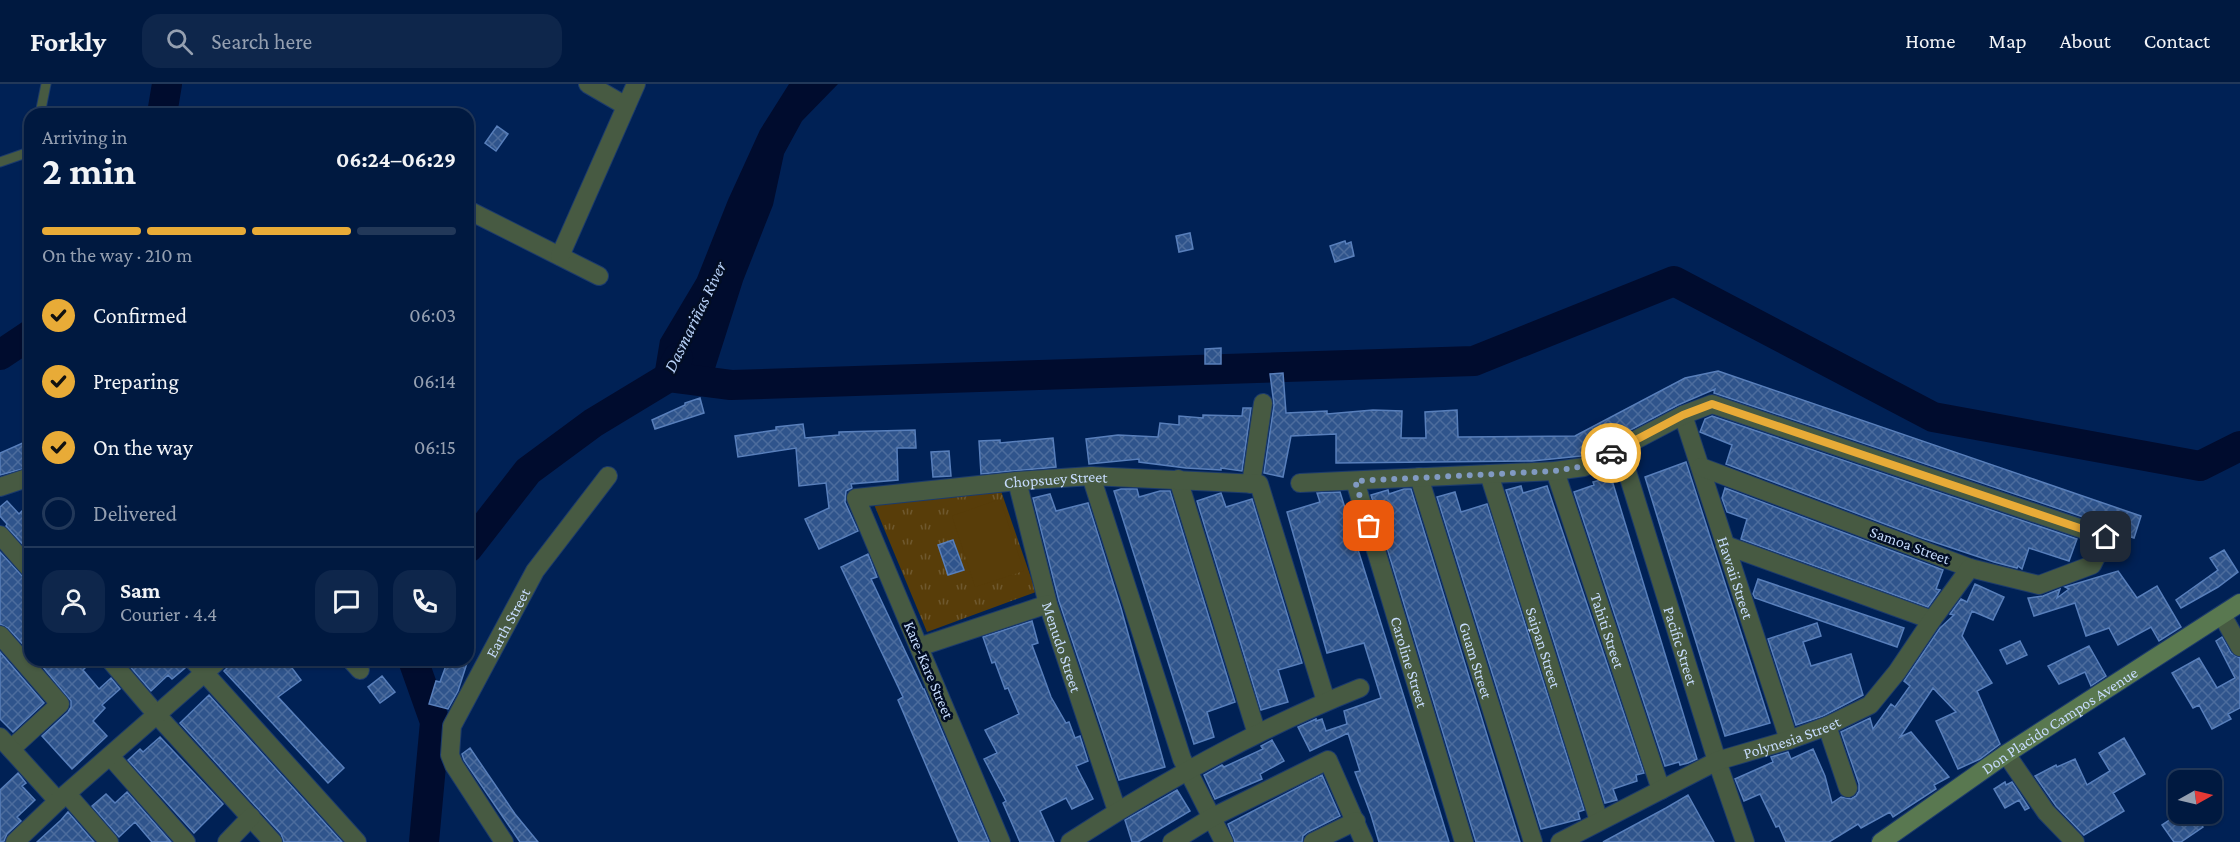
<!DOCTYPE html>
<html lang="en">
<head>
<meta charset="utf-8">
<style>
	body { margin:0; font-family:"Crimson Pro",serif; background:#0e264b; color:#f1f3f6; height:100vh; display:flex; flex-direction:column; font-size:22px; white-space:nowrap }
	* { box-sizing:border-box; margin:0 }
	p { font-size:20px; color:#95a0b1 }
	.icon { flex:none; width:33px; height:33px; fill:none; stroke:currentColor; stroke-width:2; stroke-linecap:round; stroke-linejoin:round }
	.map { position:relative; flex:1; overflow:hidden }
	.details { position:absolute; left:24px; top:24px; width:450px; height:558px; display:flex; flex-direction:column; background:#001940; border-radius:18px; box-shadow:0 2px 4px #0004,0 0 0 2px #223859 }
	.details>* { flex:none }
	.needle { width:39px; rotate:82deg }
	.fabs { position:absolute; left:2168px; top:686px; display:grid; gap:12px }
	.fabs a { display:grid; place-items:center; width:54px; height:54px; border-radius:12px; background:#001940; box-shadow:0 2px 4px #0004,0 0 0 2px #223859; font-size:30px }
	.pin { position:absolute; display:grid; place-items:center; width:51px; height:51px; color:#fff; margin:-26px; border-radius:12px; box-shadow:0 3px 9px #0006 }
	.courier { position:absolute; display:grid; place-items:center; width:60px; height:60px; margin:-30px; border:4px solid #e8ab37; border-radius:50%; background:#fff; color:#222; box-shadow:0 2px 8px #0007 }
	.head em { font-style:normal; font-weight:700 }
	.head div { display:flex; flex-direction:column-reverse }
	.head { display:flex; align-items:center; justify-content:space-between; height:102px; padding:0 18px }
	h1 { font-size:39px; font-weight:700; line-height:45px }
	.bar { display:grid; grid-template-columns:repeat(4,1fr); gap:9px 6px; align-content:center; height:72px; padding:0 18px }
	.bar i { height:8px; border-radius:4px; background:#223859 }
	.bar .on { background:#e8ab37 }
	.bar p { grid-column:span 4 }
	.line { display:flex; align-items:center; gap:15px; padding:0 18px; border-top:2px solid #223859 }
	.line div { flex:1 }
	.round { display:grid; place-items:center; flex:none; width:63px; height:63px; border-radius:18px; background:#0e264b }
	ol { padding:0 18px; list-style:none }
	li { display:flex; align-items:center; gap:18px; height:66px }
	li p { margin-inline-start:auto }
	li .icon { padding:6px; border-radius:50%; background:#e8ab37; color:#111; stroke-width:4 }
	li:last-child { color:#95a0b1 }
	li i { width:33px; height:33px; border:3px solid #223859; border-radius:50% }
	header { display:flex; align-items:center; gap:36px; box-sizing:border-box; height:84px; padding:0 30px; background:#001940; border-bottom:2px solid #223859 }
	header strong { font-size:28px }
	nav { display:flex; gap:33px; margin-inline-start:auto; font-size:21px }
	.search { width:420px; height:54px; background:#0e264b; display:flex; align-items:center; gap:15px; box-sizing:border-box; padding:0 21px; border-radius:18px; color:#95a0b1; font-size:22px }
	.map>svg:first-child { display:block }
</style>
</head>
<body>
<header>
<strong>Forkly</strong>
<div class="search"><svg class="icon" aria-label="search" viewBox="0 0 24 24"><circle cx="10" cy="10" r="6"/><path d="M15 15l6 6"/></svg>Search here</div>
<nav><a>Home</a><a>Map</a><a>About</a><a>Contact</a></nav>
</header>
<div class="map">
<svg width="2240" height="758" viewBox="0 0 2240 758">
	<defs>
		<pattern id="grass-tufts" width="24" height="20" patternUnits="userSpaceOnUse" patternTransform="scale(1.5)"><rect width="24" height="20" fill="#583d09"/><path d="M3 7l-1-3M5 7V3M7 7l1-3M15 17l-1-3M17 17v-4M19 17l1-3" fill="none" stroke="#6e582e"/></pattern>
		<pattern id="building-cross-hatch" width="8" height="8" patternUnits="userSpaceOnUse" patternTransform="scale(1.5)"><rect width="8" height="8" fill="#2f548c"/><path d="M0 0l8 8M0 8l8-8" fill="none" stroke="#4c6c9d"/></pattern>
	</defs>
	<rect width="100%" height="100%" fill="#002155"/>
	<path fill="url(#grass-tufts)" d="M 1000,404 L 1036,508 L 927,548 L 873,418 Z"/>
	<path fill="#583d09" d="M 1000,415 L 1024,487 L 975,503 L 952,432 Z"/>
	<path fill="#000c2e" d="M 789,0 L 838,0 L 802,37 L 784,70 L 773,121 L 743,197 L 713,291 L 654,292 L 660,256 L 697,194 L 728,116 L 760,46 Z"/>
	<g fill="none" stroke-linecap="round" stroke-linejoin="round">
		<path stroke="#000c2e" stroke-width="30" d="M 162,30 L 167,0
			M 0,271 L 30,251
			M 669,293 L 731,301 L 1474,277 L 1674,197 L 1933,333 L 2200,382 L 2240,362
			M 468,464 L 528,387 L 593,339 L 669,293 L 678,274
			M 413,576 L 435,638 L 424,758"/>
	</g>
	<path fill="url(#building-cross-hatch)" stroke="#587fbb" stroke-width="1.5" d="M 497,42 L 508,50 L 496,67 L 485,59 Z
		M 1190,149 L 1193,165 L 1179,168 L 1176,152 Z
		M 1345,157 L 1346,160 L 1351,158 L 1354,172 L 1335,178 L 1330,162 Z
		M 1221,264 L 1221,280 L 1205,280 L 1205,265 Z
		M 1718,287 L 2141,432 L 2134,454 L 2116,448 L 2110,442 L 1714,309 L 1715,305 L 1678,321 L 1581,372 L 1532,377 L 1336,379 L 1336,350 L 1291,352 L 1283,393 L 1264,389 L 1274,321 L 1270,290 L 1283,289 L 1286,329 L 1327,327 L 1327,330 L 1373,326 L 1402,327 L 1401,354 L 1426,354 L 1425,328 L 1457,326 L 1458,353 L 1575,352 L 1685,294 Z
		M 700,314 L 704,329 L 655,345 L 652,336 L 685,321 L 685,319 Z
		M 1243,324 L 1251,324 L 1242,387 L 1221,384 L 1221,386 L 1186,384 L 1139,378 L 1139,375 L 1089,380 L 1086,355 L 1118,351 L 1158,353 L 1160,339 L 1179,341 L 1179,332 L 1203,334 L 1203,331 L 1242,332 Z
		M 1712,332 L 2077,455 L 2069,477 L 2029,464 L 2022,485 L 2018,482 L 2017,484 L 1994,478 L 1922,454 L 1726,380 L 1732,361 L 1700,348 L 1705,335 Z
		M 803,340 L 805,354 L 839,351 L 839,348 L 915,346 L 916,364 L 897,364 L 898,396 L 851,400 L 852,404 L 846,407 L 845,418 L 858,447 L 819,465 L 805,435 L 829,424 L 826,399 L 799,402 L 796,364 L 738,373 L 735,352 L 776,346 L 776,343 Z
		M 1053,354 L 1056,383 L 981,390 L 979,357 L 1000,356 L 1000,359 Z
		M 25,358 L 30,372 L 30,383 L 0,391 L 0,369 Z
		M 949,367 L 951,392 L 933,393 L 931,368 Z
		M 1686,378 L 1770,639 L 1725,652 L 1645,393 Z
		M 1611,393 L 1697,675 L 1688,679 L 1680,681 L 1679,678 L 1665,682 L 1574,408 L 1594,401 L 1593,398 Z
		M 1521,402 L 1523,409 L 1547,402 L 1644,689 L 1636,691 L 1637,697 L 1613,705 L 1617,716 L 1605,719 L 1506,406 Z
		M 1725,404 L 1943,486 L 1936,505 L 1940,506 L 1928,523 L 1741,455 L 1747,435 L 1727,428 L 1722,414 Z
		M 1121,405 L 1137,405 L 1139,413 L 1160,407 L 1170,407 L 1235,618 L 1207,628 L 1214,653 L 1194,660 L 1114,407 Z
		M 1404,405 L 1411,405 L 1520,758 L 1476,758 L 1371,411 L 1388,406 L 1389,410 Z
		M 1340,408 L 1439,725 L 1449,758 L 1379,758 L 1371,731 L 1355,688 L 1360,687 L 1348,649 L 1310,667 L 1298,643 L 1316,635 L 1316,637 L 1322,635 L 1326,647 L 1347,640 L 1344,627 L 1381,614 L 1364,559 L 1327,569 L 1287,428 L 1320,418 L 1317,409 Z
		M 1455,408 L 1461,428 L 1487,420 L 1584,726 L 1578,728 L 1580,735 L 1541,745 L 1437,413 Z
		M 1221,409 L 1226,423 L 1252,415 L 1302,579 L 1278,586 L 1288,618 L 1261,626 L 1197,417 Z
		M 1050,410 L 1056,427 L 1088,419 L 1121,524 L 1165,683 L 1119,696 L 1059,517 L 1033,414 Z
		M 7,417 L 19,430 L 30,419 L 30,468 L 6,442 L 7,440 L 0,432 L 0,423 Z
		M 953,456 L 964,486 L 948,491 L 938,461 Z
		M 2224,466 L 2238,488 L 2218,503 L 2181,524 L 2176,516 L 2218,486 L 2210,474 Z
		M 0,468 L 22,492 L 30,496 L 30,568 L 8,544 L 0,540 Z
		M 868,470 L 877,493 L 871,495 L 923,605 L 924,605 L 989,758 L 959,758 L 898,616 L 903,613 L 841,483 Z
		M 2118,487 L 2137,514 L 2157,502 L 2181,543 L 2159,557 L 2151,543 L 2118,561 L 2109,544 L 2086,552 L 2075,519 L 2034,532 L 2028,514 L 2043,512 L 2060,505 L 2057,514 L 2069,505 L 2065,503 Z
		M 1758,495 L 1904,544 L 1897,563 L 1755,514 L 1753,510 Z
		M 1975,500 L 2004,513 L 1993,536 L 1972,527 L 1962,552 L 1992,599 L 1977,607 L 2000,660 L 1980,675 L 1958,685 L 1936,637 L 1956,628 L 1933,604 L 1900,653 L 1911,648 L 1949,693 L 1934,701 L 1936,705 L 1893,733 L 1890,728 L 1861,744 L 1858,740 L 1829,758 L 1786,758 L 1779,742 L 1776,743 L 1760,710 L 1744,717 L 1735,695 L 1773,678 L 1771,673 L 1788,668 L 1791,675 L 1813,665 L 1825,692 L 1832,719 L 1841,713 L 1851,715 L 1856,712 L 1859,707 L 1859,700 L 1841,648 L 1870,634 L 1873,645 L 1891,620 L 1895,623 L 1910,602 L 1904,597 L 1940,544 L 1954,531 L 1950,530 L 1961,515 L 1967,518 Z
		M 1032,537 L 1038,559 L 1032,561 L 1051,613 L 1066,639 L 1069,638 L 1075,654 L 1080,652 L 1088,677 L 1076,682 L 1093,715 L 1072,725 L 1066,714 L 1040,727 L 1054,758 L 1020,758 L 1003,719 L 1006,717 L 984,675 L 997,669 L 985,646 L 1019,630 L 1008,604 L 1005,605 L 995,578 L 992,579 L 983,553 Z
		M 1817,539 L 1821,552 L 1803,558 L 1811,582 L 1851,570 L 1863,611 L 1823,632 L 1796,641 L 1768,555 Z
		M 2222,553 L 2231,569 L 2240,574 L 2240,624 L 2228,630 L 2231,635 L 2212,645 L 2199,621 L 2193,624 L 2172,589 L 2199,574 L 2217,604 L 2235,594 L 2216,557 Z
		M 2020,557 L 2027,571 L 2007,580 L 2000,566 Z
		M 2089,562 L 2106,592 L 2091,602 L 2085,588 L 2059,600 L 2048,582 Z
		M 0,568 L 44,619 L 13,648 L 0,635 Z
		M 37,576 L 93,576 L 83,586 L 99,605 L 111,594 L 120,605 L 102,621 L 105,624 L 93,637 L 107,652 L 72,685 L 42,652 L 68,628 L 71,623 L 71,617 Z
		M 130,576 L 182,576 L 185,584 L 172,595 L 168,591 L 151,607 L 127,579 Z
		M 235,576 L 286,576 L 301,596 L 278,613 L 344,684 L 328,699 L 224,587 Z
		M 448,576 L 467,579 L 458,607 L 448,625 L 429,620 L 436,597 L 440,598 Z
		M 382,592 L 395,608 L 380,619 L 368,603 Z
		M 209,611 L 342,758 L 284,758 L 281,750 L 180,639 Z
		M 160,653 L 223,720 L 194,749 L 128,676 L 140,665 L 143,668 Z
		M 2124,654 L 2145,690 L 2113,709 L 2124,727 L 2084,751 L 2056,722 L 2035,692 L 2056,681 L 2057,683 L 2075,675 L 2087,701 L 2110,687 L 2099,669 Z
		M 1272,656 L 1284,677 L 1260,690 L 1262,695 L 1215,715 L 1204,691 L 1222,681 L 1224,683 L 1263,665 L 1261,662 Z
		M 470,664 L 515,730 L 538,758 L 520,758 L 464,676 L 462,670 Z
		M 18,689 L 26,699 L 22,702 L 35,716 L 17,733 L 21,737 L 7,750 L 4,757 L 0,758 L 0,706 Z
		M 1322,691 L 1340,732 L 1308,748 L 1303,752 L 1302,758 L 1235,758 L 1228,740 Z
		M 2005,698 L 2006,701 L 2012,698 L 2029,724 L 2025,726 L 2019,716 L 2005,724 L 1994,705 Z
		M 1177,706 L 1190,727 L 1138,758 L 1132,758 L 1125,736 Z
		M 127,708 L 171,758 L 152,758 L 135,738 L 119,753 L 92,722 L 106,710 L 115,719 Z
		M 1688,711 L 1714,758 L 1603,758 L 1666,724 Z
		M 68,728 L 94,758 L 37,758 L 61,736 Z
		M 2180,729 L 2194,729 L 2203,743 L 2181,758 L 2174,758 L 2162,741 Z"/>
	<g fill="none" stroke-linecap="round" stroke-linejoin="round">
		<g stroke="#1c3b6c" stroke-width="11">
			<path id="lane" d="M 40,30 L 46,0
				M 0,78 L 26,69 L 30,62"/>
		</g>
		<g stroke="#1c3b6c" stroke-width="20">
			<g id="street">
				<path d="M 588,0 L 626,22"/>
				<path d="M 468,126 L 599,192"/>
				<path d="M 560,172 L 636,0"/>
				<path id="s1" d="M 1683,331 L 1789,656"/>
				<path id="s2" d="M 1620,365 L 1717,677 L 1745,758"/>
				<path id="s3" d="M 1555,387 L 1661,706"/>
				<path id="s4" d="M 1489,390 L 1599,737"/>
				<path d="M 1091,392 L 1182,675 L 1224,758"/>
				<path id="s5" d="M 1419,393 L 1533,758"/>
				<path d="M 1178,395 L 1257,650"/>
				<path id="s6" d="M 1017,397 L 1048,520 L 1117,727"/>
				<path id="s7" d="M 1355,397 L 1464,758"/>
				<path d="M 1300,399 L 1555,387 L 1584,383 L 1683,331 L 1712,320 L 2106,453 L 2092,481 L 2039,501 L 1970,484 L 1701,383"/>
				<path d="M 1251,400 L 1263,319"/>
				<path d="M 0,403 L 27,394 L 30,397"/>
				<path d="M 0,451 L 30,485"/>
				<path d="M 1725,461 L 1932,536"/>
				<path d="M 2222,531 L 2240,563"/>
				<path d="M 0,551 L 60,620 L 11,665"/>
				<path d="M 919,563 L 1048,520"/>
				<path d="M 110,576 L 157,631 L 273,758"/>
				<path d="M 193,576 L 357,758"/>
				<path d="M 351,576 L 360,586"/>
				<path d="M 1827,642 L 1848,704"/>
				<path d="M 0,653 L 58,717"/>
				<path d="M 2006,670 L 2046,728 L 2075,758"/>
				<path d="M 110,672 L 186,758"/>
				<path d="M 67,710 L 109,758"/>
				<path d="M 15,758 L 58,717 L 219,576"/>
				<path d="M 227,758 L 251,733"/>
				<path id="s8" d="M 504,758 L 454,681 L 450,671 L 452,642 L 535,487 L 608,392"/>
				<path id="s9" d="M 1001,758 L 856,414 L 1017,397 L 1091,392 L 1259,400 L 1326,617"/>
				<path d="M 1070,758 C 1162,698 1257,645 1360,604"/>
				<path d="M 1172,758 L 1211,734 L 1328,676 L 1364,758"/>
				<path d="M 1313,758 L 1356,737"/>
				<path id="s10" d="M 1560,758 L 1717,677 L 1789,656 L 1827,642 L 1870,621 L 1897,588 L 1932,536 L 1970,484"/>
			</g>
		</g>
		<g stroke="#1c3b6c" stroke-width="20">
			<g id="secondary">
				<path id="s11" d="M 1881,758 L 2006,670 L 2240,519"/>
			</g>
		</g>
		<use href="#lane" stroke="#475a42" stroke-width="9"/>
		<use href="#street" stroke="#475a42" stroke-width="18"/>
		<use href="#secondary" stroke="#597850" stroke-width="18"/>
	</g>
	<g fill="none" stroke-linecap="round" stroke-linejoin="round">
		<path stroke="#819ac2" stroke-width="6" stroke-dasharray="0 10.8" d="M 1369,442 L 1355,397 L 1555,387 L 1584,382 L 1611,369"/>
		<path stroke="#e8ab37" stroke-width="8" d="M 1611,369 L 1683,331 L 1712,320 L 2106,453"/>
	</g>
	<g text-anchor="middle" dominant-baseline="central" stroke-width="5" stroke-linejoin="round" paint-order="stroke">
		<g font-size="16" fill="#c6dbfc" stroke="#020d24">
			<text stroke="none"><textPath href="#s9" startOffset="574">Chopsuey Street</textPath></text>
			<text transform="translate(1910 461) rotate(20)">Samoa Street</text>
			<text stroke="none"><textPath href="#s1" startOffset="171">Hawaii Street</textPath></text>
			<text stroke="none"><textPath href="#s8" startOffset="249">Earth Street</textPath></text>
			<text stroke="none"><textPath href="#s3" startOffset="168">Tahiti Street</textPath></text>
			<text stroke="none"><textPath href="#s2" startOffset="206">Pacific Street</textPath></text>
			<text stroke="none"><textPath href="#s6" startOffset="172">Menudo Street</textPath></text>
			<text stroke="none"><textPath href="#s4" startOffset="182">Saipan Street</textPath></text>
			<text stroke="none"><textPath href="#s5" startOffset="192">Guam Street</textPath></text>
			<text stroke="none"><textPath href="#s7" startOffset="189">Caroline Street</textPath></text>
			<text transform="translate(929 586) rotate(67)">Kare-Kare Street</text>
			<text stroke="none"><textPath href="#s11" startOffset="216">Don Placido Campos Avenue</textPath></text>
			<text stroke="none"><textPath href="#s10" startOffset="255">Polynesia Street</textPath></text>
		</g>
		<g font-size="18" font-style="italic" fill="#b8d1f8" stroke="#020d24">
			<text transform="translate(695 233) rotate(-64)">Dasmariñas River</text>
		</g>
	</g>
</svg>
<div class="fabs">
<a><svg class="needle" viewBox="-14 -14 28 28"><path d="M0-13l5 13h-10z" fill="#e53935"/><path d="M0 13l5-13h-10z" fill="#95a0b1"/></svg></a>
</div>
<div class="pin" style="left:1369px;top:442px;background:#ea580c"><svg class="icon" aria-label="bag" viewBox="0 0 24 24"><path d="M5 8h14l-1 12H6zM9 8a3 3 0 0 1 6 0"/></svg></div>
<div class="pin" style="left:2106px;top:453px;background:#1f2937"><svg class="icon" aria-label="home" viewBox="0 0 24 24"><path d="M3 11l9-7 9 7M6 9v11h12V9"/></svg></div>
<div class="courier" style="left:1611px;top:369px"><svg class="icon" aria-label="car" viewBox="0 0 24 24"><path d="M5 17H2v-5l4-1 3-4h7l3 4 3 1v5h-3M9 17h6M6 11h13"/><circle cx="7" cy="17" r="2"/><circle cx="17" cy="17" r="2"/></svg></div>
<section class="details">
<div class="head"><div><h1>2 min</h1><p>Arriving in</p></div><em>06:24–06:29</em></div>
<div class="bar"><i class="on"></i><i class="on"></i><i class="on"></i><i></i><p>On the way · 210 m</p></div>
<ol>
<li><svg class="icon" aria-label="check" viewBox="0 0 24 24"><path d="M5 12l5 5 9-10"/></svg>Confirmed<p>06:03</p></li>
<li><svg class="icon" aria-label="check" viewBox="0 0 24 24"><path d="M5 12l5 5 9-10"/></svg>Preparing<p>06:14</p></li>
<li><svg class="icon" aria-label="check" viewBox="0 0 24 24"><path d="M5 12l5 5 9-10"/></svg>On the way<p>06:15</p></li>
<li><i></i>Delivered</li>
</ol>
<div class="line" style="height:108px"><a class="round"><svg class="icon" aria-label="person" viewBox="0 0 24 24"><circle cx="12" cy="8" r="4"/><path d="M4 21q1-7 8-7t8 7"/></svg></a><div><b>Sam</b><p>Courier · 4.4</p></div><a class="round"><svg class="icon" aria-label="chat" viewBox="0 0 24 24"><path d="M4 5h16v11H9l-5 4z"/></svg></a><a class="round"><svg class="icon" aria-label="phone" viewBox="0 0 24 24"><path d="M5 4h4l2 5-3 2q2 4 5 5l2-3 5 2v4C11 20 4 13 5 4z"/></svg></a></div>
</section>
</div>
</body>
</html>
